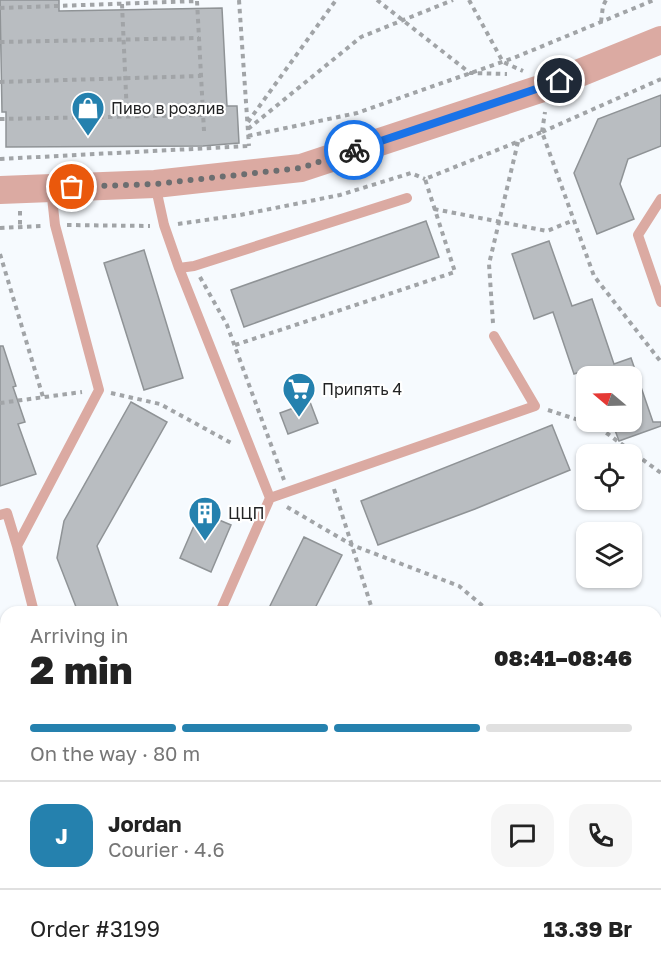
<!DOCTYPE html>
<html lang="en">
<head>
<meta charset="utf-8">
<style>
	body { margin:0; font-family:"Golos Text",sans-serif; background:#f6f6f6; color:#222; height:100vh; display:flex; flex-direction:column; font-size:22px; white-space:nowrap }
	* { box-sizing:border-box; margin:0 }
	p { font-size:20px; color:#767676 }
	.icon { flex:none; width:33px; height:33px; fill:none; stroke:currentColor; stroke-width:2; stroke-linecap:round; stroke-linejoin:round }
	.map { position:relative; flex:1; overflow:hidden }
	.side { position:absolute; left:0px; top:606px; width:662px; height:374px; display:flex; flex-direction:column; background:#fff; border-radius:18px 18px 0 0; box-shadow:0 2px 4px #0004 }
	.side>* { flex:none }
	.needle { width:39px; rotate:289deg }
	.tools { position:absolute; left:576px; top:366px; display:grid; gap:12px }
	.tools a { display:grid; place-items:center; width:66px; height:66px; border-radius:12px; background:#fff; box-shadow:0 2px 4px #0004; font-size:30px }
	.pin { position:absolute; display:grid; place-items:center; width:51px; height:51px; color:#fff; margin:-26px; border:3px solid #fff; border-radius:50%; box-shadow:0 2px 6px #0007 }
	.courier { position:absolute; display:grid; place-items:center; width:60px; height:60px; margin:-30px; border:4px solid #1a73e8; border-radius:50%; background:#fff; color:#222; box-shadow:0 2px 8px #0007 }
	.overview em { font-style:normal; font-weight:800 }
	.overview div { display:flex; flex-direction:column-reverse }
	.overview { display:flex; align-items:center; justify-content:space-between; height:102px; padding:0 30px }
	h1 { font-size:39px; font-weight:800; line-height:45px }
	.bar { display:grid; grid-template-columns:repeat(4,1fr); gap:9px 6px; align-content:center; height:72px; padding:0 30px }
	.bar i { height:8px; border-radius:4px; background:#e0e0e0 }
	.bar .on { background:#2581ae }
	.bar p { grid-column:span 4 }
	.line { display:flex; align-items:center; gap:15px; padding:0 30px; border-top:2px solid #e0e0e0 }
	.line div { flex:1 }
	.round { display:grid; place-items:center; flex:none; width:63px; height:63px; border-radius:18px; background:#f6f6f6 }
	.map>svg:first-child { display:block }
</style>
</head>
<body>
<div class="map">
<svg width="661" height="979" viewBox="0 0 661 979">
	<rect width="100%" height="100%" fill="#f6fafe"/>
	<path fill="#b9bdc1" stroke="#8f9396" stroke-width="1.5" d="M 0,0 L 59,0 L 59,11 L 222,8 L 227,106 L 237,106 L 239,143 L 203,146 L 6,147 L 6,112 L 2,112 Z
		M 661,95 L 661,146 L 628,159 L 620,184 L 634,219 L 597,234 L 574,173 L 598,119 Z
		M 426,221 L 439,257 L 244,327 L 231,290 Z
		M 549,241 L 572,306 L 592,299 L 614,364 L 631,358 L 653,422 L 661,422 L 661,426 L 619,441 L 612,422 L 632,422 L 632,376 L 585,376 L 584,374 L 595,370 L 594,367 L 574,374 L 553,312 L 534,319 L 512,254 Z
		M 144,250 L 183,378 L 144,390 L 104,263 Z
		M 0,346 L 3,346 L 16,386 L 13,387 L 25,422 L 18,424 L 36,474 L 0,486 Z
		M 131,402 L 167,422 L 97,546 L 120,612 L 78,612 L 57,558 L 64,521 Z
		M 310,402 L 318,423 L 288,434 L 280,413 Z
		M 552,425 L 570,470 L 475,509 L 378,545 L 361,501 Z
		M 200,512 L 231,525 L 211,572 L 180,558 Z
		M 304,537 L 342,555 L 313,612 L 267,612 Z"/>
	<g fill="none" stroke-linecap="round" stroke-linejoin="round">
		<path stroke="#a1a4a7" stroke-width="4" stroke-dasharray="4.5 4.5" stroke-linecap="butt" d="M 239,0 L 249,146
			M 377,0 L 470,73 L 507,74
			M 469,0 L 503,62 L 523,71
			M 197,1 L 204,131
			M 122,4 L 127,116
			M 0,8 L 197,1
			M 601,22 L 603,6 L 606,0
			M 0,42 L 199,38
			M 0,82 L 201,76
			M 0,119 L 204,115
			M 248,122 L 336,0
			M 248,129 L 361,37 L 453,0
			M 542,132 L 545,112
			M 542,132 L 661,79
			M 248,136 L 357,113 L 516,57 L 654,0
			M 0,159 L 249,146
			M 434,209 L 547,231 L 574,220
			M 20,211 L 20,227
			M 178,224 L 240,215 L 340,195 L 411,173 L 425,179
			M 67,225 L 150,226
			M 0,228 L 42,226
			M 0,254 L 43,397
			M 200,277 L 227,325 L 284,480
			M 493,323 L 489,264 L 518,142
			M 235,345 L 455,272 L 425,179 L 542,132 L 594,276 L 661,362
			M 111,393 L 160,404 L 233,444
			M 0,403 L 82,392
			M 548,410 L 597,426 L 661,473
			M 334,489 L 373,612
			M 287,507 L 352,545 L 459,586 L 490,612
			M 145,974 L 147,979
			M 112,979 L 115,974
			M 122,979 L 136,974"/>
		<path stroke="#dbaaa2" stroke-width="10" d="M 155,184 L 164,225 L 179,268 L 270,498 L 220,612
			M 661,199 L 638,235 L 661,302
			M 179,268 L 194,266 L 407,198
			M 270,498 L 535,406 L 494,336
			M 0,515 L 7,513 L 17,546
			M 34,612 L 17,546 L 99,390 L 55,225 L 51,188
			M 0,649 L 6,647
			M 0,685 L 6,682
			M 0,739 L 6,753
			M 0,834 L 6,833
			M 656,841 L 661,842
			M 291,974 L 292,979"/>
		<path stroke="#dbaaa2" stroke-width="28" d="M 0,190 L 155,184 L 301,168 L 540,89 L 661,40"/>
	</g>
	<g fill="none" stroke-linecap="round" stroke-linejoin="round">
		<path stroke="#6c6e70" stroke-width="6" stroke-dasharray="0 10.8" d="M 72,187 L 155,184 L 301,168 L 354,150"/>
		<path stroke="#1a73e8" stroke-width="8" d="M 354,150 L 560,81"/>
	</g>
	<defs>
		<g id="shop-pin" transform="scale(1.725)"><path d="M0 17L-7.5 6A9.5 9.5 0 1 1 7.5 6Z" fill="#2581ae" stroke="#fff"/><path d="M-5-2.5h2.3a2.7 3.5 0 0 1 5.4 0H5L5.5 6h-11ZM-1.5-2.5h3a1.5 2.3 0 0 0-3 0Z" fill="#fff"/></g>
		<g id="supermarket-pin" transform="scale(1.725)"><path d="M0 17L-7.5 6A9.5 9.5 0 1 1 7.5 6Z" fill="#2581ae" stroke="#fff"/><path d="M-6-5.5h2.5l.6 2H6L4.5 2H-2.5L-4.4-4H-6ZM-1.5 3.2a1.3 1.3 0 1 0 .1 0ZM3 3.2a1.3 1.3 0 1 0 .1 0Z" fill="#fff"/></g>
		<g id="building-pin" transform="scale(1.725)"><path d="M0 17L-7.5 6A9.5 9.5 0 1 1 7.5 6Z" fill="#2581ae" stroke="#fff"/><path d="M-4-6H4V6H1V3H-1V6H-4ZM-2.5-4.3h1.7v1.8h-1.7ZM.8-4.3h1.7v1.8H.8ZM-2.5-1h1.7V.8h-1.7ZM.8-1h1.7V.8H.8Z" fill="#fff"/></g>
	</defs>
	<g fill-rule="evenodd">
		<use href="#shop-pin" x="88" y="108"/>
		<use href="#supermarket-pin" x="299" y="389"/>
		<use href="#building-pin" x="205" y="513"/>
	</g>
	<g text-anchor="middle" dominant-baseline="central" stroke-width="4.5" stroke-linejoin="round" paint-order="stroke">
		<g font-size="16" fill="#222324" stroke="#fff" text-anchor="start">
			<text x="111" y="108">Пиво в розлив</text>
			<text x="322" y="389">Припять 4</text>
			<text x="228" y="513">ЦЦП</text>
		</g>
	</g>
</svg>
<div class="tools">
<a><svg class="needle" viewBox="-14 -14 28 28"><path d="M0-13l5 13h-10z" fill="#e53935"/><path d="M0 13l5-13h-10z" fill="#767676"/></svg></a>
<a><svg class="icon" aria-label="locate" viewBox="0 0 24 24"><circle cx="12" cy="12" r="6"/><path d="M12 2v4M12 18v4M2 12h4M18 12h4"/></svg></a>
<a><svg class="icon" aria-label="layers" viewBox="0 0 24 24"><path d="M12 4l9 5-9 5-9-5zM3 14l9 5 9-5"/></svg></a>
</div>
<div class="pin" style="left:72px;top:187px;background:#ea580c"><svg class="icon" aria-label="bag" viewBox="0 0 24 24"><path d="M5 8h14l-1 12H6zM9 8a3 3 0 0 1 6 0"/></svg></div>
<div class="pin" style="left:560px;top:81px;background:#1f2937"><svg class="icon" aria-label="home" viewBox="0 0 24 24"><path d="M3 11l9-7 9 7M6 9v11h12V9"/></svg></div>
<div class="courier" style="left:354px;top:150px"><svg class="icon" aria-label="bike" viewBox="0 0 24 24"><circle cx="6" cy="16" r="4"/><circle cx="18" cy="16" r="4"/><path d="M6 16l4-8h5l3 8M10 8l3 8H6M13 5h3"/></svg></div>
<section class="side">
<div class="overview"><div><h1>2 min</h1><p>Arriving in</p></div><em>08:41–08:46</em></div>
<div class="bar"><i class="on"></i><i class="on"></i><i class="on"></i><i></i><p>On the way · 80 m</p></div>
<div class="line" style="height:108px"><b class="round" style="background:#2581ae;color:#fff">J</b><div><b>Jordan</b><p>Courier · 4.6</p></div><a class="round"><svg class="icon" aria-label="chat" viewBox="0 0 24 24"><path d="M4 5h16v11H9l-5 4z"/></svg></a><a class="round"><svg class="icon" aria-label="phone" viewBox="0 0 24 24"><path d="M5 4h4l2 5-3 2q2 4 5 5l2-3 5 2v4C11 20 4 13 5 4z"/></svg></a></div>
<div class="line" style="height:78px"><div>Order #3199</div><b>13.39 Br</b></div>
</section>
</div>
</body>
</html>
